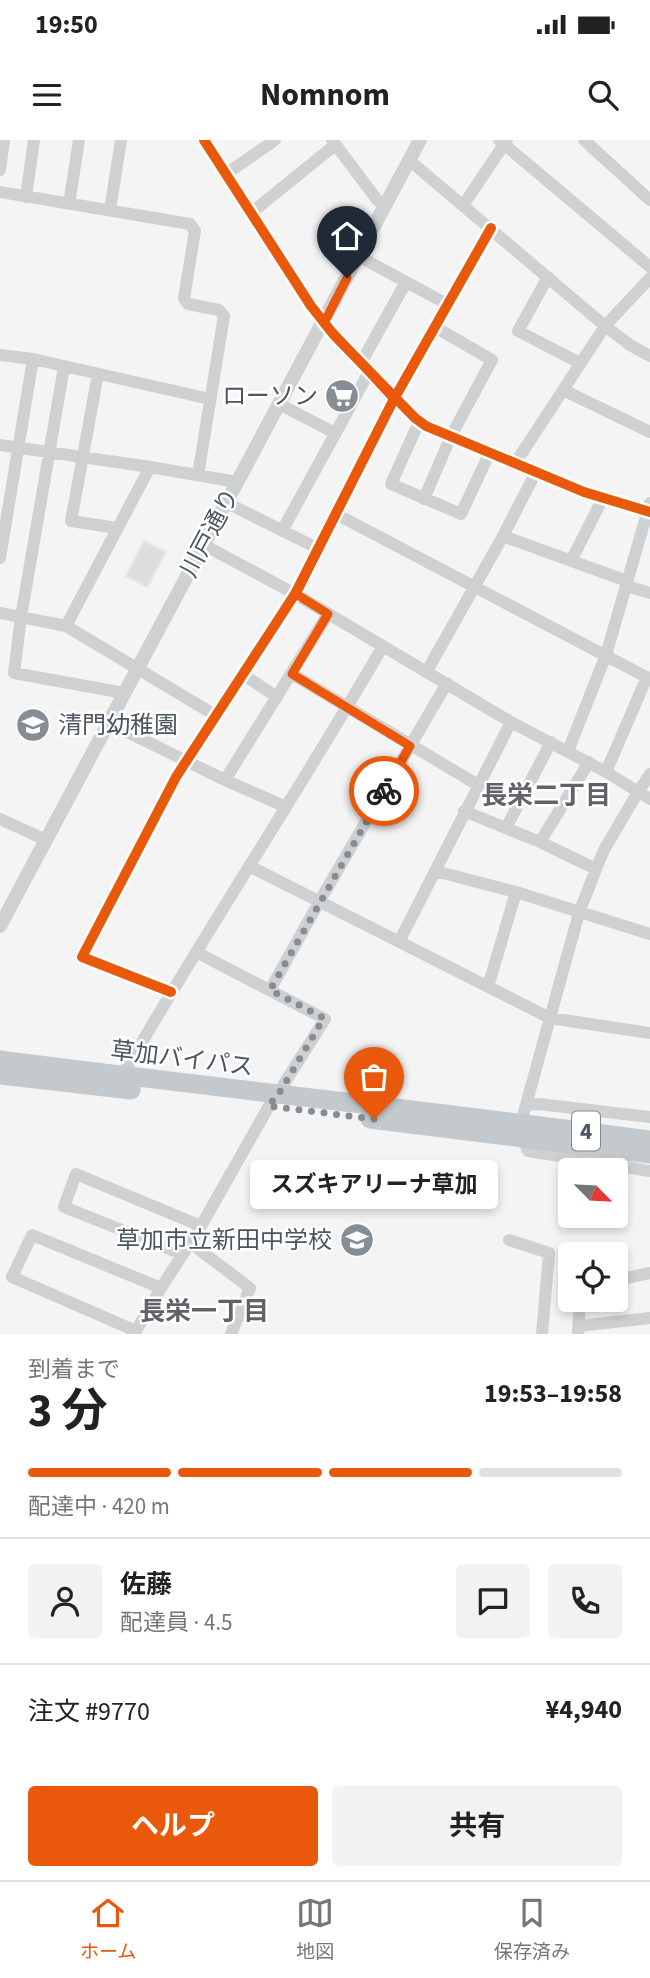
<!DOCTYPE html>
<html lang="ja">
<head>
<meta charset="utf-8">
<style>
	body { margin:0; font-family:"Source Sans 3","Noto Sans JP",sans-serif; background:#f2f2f2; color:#222; height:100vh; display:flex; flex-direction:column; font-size:26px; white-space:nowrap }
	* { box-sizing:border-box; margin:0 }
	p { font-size:23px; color:#767676 }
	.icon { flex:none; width:38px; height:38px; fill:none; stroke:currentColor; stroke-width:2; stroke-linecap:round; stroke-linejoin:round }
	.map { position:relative; height:1194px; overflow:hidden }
	.side { display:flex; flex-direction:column; background:#fff; flex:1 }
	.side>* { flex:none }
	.needle { width:46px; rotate:114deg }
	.controls { position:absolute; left:558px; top:1018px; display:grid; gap:14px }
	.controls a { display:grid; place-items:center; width:70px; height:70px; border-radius:7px; background:#fff; box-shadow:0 4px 10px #0003; font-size:35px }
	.pin { position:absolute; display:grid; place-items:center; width:60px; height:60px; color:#fff; margin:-72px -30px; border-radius:50% 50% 50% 0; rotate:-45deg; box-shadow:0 0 7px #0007 }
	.pin .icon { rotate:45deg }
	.courier { position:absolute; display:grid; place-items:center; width:70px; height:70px; margin:-35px; border:5px solid #ea580c; border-radius:50%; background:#fff; color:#222; box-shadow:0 2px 9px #0007 }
	.bubble { position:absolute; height:49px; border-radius:7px; background:#fff; box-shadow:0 4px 10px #0003; font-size:23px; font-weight:700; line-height:49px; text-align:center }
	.overview em { font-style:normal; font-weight:700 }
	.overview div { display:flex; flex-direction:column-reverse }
	.overview { display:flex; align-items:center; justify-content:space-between; height:119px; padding:0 28px }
	h1 { font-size:46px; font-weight:700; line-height:52px }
	.bar { display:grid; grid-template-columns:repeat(4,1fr); gap:10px 7px; align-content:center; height:84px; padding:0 28px }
	.bar i { height:9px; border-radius:5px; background:#e0e0e0 }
	.bar .current { background:#ea580c }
	.bar p { grid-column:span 4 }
	.line { display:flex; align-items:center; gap:18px; padding:0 28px; border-top:2px solid #e0e0e0 }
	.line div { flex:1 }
	.round { display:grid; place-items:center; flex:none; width:74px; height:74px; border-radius:7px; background:#f2f2f2 }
	.button { display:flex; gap:14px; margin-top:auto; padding:14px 28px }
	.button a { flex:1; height:80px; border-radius:7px; background:#ea580c; color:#fff; font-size:28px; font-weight:700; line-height:80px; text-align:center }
	.button a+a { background:#f2f2f2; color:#222 }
	.status { display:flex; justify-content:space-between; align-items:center; height:49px; padding:0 35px; background:#fff; direction:ltr }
	.status svg { height:19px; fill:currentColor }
	header { display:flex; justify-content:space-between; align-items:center; height:91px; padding:0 28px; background:#fff; font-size:32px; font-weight:700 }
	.menu { display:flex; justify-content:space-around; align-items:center; height:98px; border-top:2px solid #e0e0e0; background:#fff; font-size:19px; color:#767676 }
	.menu a { display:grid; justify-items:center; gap:4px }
	.menu .current { color:#ea580c }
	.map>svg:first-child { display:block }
</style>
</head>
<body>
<div class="status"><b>19:50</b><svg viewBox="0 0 49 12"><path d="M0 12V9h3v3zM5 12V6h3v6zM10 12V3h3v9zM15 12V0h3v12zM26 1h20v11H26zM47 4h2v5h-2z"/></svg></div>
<header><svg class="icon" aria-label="menu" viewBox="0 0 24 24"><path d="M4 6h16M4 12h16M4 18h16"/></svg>Nomnom<svg class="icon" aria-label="search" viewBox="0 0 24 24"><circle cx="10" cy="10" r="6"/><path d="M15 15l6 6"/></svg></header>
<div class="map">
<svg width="650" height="1194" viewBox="0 0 650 1194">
	<rect width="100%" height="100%" fill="#f4f4f4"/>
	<path fill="#ddddde" stroke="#e5e6e7" stroke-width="2" d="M 340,243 L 352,249 L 342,269 L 330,262 Z
		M 144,401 L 166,412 L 147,447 L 126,436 Z"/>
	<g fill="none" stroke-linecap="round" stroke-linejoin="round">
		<path stroke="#ced0d2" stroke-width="12" d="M 332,0 L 378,61 L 385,64
			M 499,0 L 650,127
			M 584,0 L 650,60
			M 409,20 L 605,186 L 630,205 L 650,216
			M 0,30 L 4,0
			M 226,34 L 275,0
			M 0,52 L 190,84 L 195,91 L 184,158 L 188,164 L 219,170 L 224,176 L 198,335
			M 26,57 L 34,0
			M 69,64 L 79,0
			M 464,64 L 507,0
			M 110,70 L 121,0
			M 251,73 L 335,5
			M 358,116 L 447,164
			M 548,137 L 518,191 L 580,223
			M 0,215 L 33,219 L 210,259
			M 361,223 L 406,142
			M 64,227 L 21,477 L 14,533 L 124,553
			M 98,234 L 71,381 L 117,388
			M 563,250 L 650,292
			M 279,264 L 335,293
			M 419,282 L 391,344 L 461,374 L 490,312
			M 0,305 L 150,327 L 237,342
			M 516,322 L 605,186 L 650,138
			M 424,359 L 451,296 L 492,220 L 435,187
			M 227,363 L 319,409
			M 336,374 L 650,539
			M 282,391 L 369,232
			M 503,396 L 627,441
			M 204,405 L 295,454 L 511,582 L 606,632 L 650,659
			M 0,418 L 33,219
			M 571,421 L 603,358
			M 626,446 L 650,453
			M 0,473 L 66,486 L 215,575
			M 66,486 L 150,327
			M 427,531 L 503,396 L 536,332
			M 292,534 L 478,645
			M 244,535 L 277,557
			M 109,583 L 225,640 L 286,667
			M 568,611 L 606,515 L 650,363
			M 606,632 L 647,537
			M 225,640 L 328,474
			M 464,671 L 540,702 L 596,729
			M 0,679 L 46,700
			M 506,688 L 551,602
			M 540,702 L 589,622
			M 249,726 L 550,878 L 650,893
			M 435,731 L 516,752 L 650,794
			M 399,802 L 511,582
			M 488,847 L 516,752
			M 270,850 L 319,762 L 447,543
			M 171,852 L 82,817 L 176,637 L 295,454 L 394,259 L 491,88
			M 122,936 C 206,791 299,651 383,506
			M 526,965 L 579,773 L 596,729 L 604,710 L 638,652 L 650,634
			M 524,972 L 526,965 L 539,964 L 650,977
			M 523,998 L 528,1011 L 650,1031
			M 509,1100 L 549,1113 L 542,1194
			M 189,1102 L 250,1148 L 231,1194
			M 182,1114 L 64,1067 L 76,1034 L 201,1086
			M 616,1140 L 650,1133
			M 579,1186 L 650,1178
			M 136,1191 L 12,1137 L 32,1095 L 161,1148
			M 134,1194 L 161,1148 L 201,1086 L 269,966 L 277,955 L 325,879 L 196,812
			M 578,1194 L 580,1160"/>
		<path stroke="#ced0d2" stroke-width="14" d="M 204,0 L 311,166 L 334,195 L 415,278 L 426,286 L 584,352 L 650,372
			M 0,786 L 420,0"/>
		<path stroke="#c4c9cd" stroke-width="19" d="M 0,920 C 217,948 434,971 650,1000
			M 0,935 L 131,950
			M 370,979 L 650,1014"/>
		<g stroke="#fff" stroke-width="15">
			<path id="cycleway" d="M 204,0 L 311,166 L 334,195 L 415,278 L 426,286 L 584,352 L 650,372
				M 171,852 L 82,817 L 176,637 L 295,454 L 394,259 L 491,88"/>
		</g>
		<use href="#cycleway" stroke="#e8590c" stroke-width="10"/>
	</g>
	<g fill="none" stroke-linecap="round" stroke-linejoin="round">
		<path stroke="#868d94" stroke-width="7" stroke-dasharray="0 12.6" d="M 374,979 L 268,966 L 278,955 L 324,878 L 270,850 L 384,651"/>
		<path stroke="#ea580c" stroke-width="9" d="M 347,138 L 324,183 L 394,259 L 296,454 L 328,474 L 292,534 L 410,606 L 384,651"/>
	</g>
	<defs>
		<g id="supermarket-disc" transform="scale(1.75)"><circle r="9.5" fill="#868d94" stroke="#fff"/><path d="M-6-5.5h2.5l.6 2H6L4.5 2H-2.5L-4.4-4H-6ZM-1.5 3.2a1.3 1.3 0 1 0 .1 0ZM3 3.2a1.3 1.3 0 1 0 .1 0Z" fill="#fff"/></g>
		<g id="school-disc" transform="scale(1.75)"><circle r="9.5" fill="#868d94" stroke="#fff"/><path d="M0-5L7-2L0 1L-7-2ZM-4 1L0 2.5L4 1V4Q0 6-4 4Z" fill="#fff"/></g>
	</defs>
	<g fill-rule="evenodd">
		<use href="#supermarket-disc" x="342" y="256"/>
		<use href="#school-disc" x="33" y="585"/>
		<use href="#school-disc" x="357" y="1100"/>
	</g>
	<g text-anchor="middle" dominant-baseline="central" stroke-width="5" stroke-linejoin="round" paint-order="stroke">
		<rect fill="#fff" stroke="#808990" stroke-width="2" x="572" y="971.5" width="28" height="39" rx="5"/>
		<g font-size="23" font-weight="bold" fill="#4a5661">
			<text x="586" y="991">4</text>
		</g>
		<g font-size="24" fill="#4a5661" stroke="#fff" text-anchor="end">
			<text x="318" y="256">ローソン</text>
			<text x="58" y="585" text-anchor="start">清門幼稚園</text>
			<text x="332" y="1100">草加市立新田中学校</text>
		</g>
		<g font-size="24" fill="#4a5661" stroke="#fff">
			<text transform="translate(210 393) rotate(-62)">川戸通り</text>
			<text transform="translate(182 919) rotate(7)">草加バイパス</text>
		</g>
		<g font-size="26" font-weight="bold" fill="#5f6368" stroke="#fff">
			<text x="546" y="655">長栄二丁目</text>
			<text x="204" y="1171">長栄一丁目</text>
		</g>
	</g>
</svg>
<div class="controls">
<a><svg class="needle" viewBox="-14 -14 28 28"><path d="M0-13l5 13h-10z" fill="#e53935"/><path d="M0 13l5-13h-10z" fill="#767676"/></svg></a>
<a><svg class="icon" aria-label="locate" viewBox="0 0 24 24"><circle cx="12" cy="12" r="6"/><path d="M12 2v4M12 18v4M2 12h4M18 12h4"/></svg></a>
</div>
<div class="pin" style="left:374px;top:979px;background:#ea580c"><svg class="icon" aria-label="bag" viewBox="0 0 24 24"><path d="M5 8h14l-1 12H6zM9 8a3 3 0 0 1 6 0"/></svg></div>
<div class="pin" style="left:347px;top:138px;background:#1f2937"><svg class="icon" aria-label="home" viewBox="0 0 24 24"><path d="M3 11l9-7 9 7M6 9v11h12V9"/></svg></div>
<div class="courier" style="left:384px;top:651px"><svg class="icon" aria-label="bike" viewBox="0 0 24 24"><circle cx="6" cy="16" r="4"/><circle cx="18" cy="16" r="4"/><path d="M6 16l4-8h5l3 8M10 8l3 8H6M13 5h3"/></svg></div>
<div class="bubble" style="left:250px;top:1020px;width:248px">スズキアリーナ草加</div>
</div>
<section class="side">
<div class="overview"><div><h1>3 分</h1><p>到着まで</p></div><em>19:53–19:58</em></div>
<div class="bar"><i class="current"></i><i class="current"></i><i class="current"></i><i></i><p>配達中 · 420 m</p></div>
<div class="line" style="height:126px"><a class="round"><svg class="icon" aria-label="person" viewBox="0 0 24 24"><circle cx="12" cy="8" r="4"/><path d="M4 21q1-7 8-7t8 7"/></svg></a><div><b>佐藤</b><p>配達員 · 4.5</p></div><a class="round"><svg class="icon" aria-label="chat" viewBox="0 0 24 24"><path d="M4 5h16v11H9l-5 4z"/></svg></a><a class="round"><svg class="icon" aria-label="phone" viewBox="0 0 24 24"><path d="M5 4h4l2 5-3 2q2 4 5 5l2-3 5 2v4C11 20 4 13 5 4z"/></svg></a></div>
<div class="line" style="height:91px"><div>注文 #9770</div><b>¥4,940</b></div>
<div class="button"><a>ヘルプ</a><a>共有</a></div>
</section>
<nav class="menu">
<a class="current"><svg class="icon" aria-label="home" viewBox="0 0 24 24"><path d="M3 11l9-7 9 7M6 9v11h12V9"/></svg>ホーム</a>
<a><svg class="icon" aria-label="map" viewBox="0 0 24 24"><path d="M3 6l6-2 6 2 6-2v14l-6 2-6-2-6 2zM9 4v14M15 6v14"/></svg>地図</a>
<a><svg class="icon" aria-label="saved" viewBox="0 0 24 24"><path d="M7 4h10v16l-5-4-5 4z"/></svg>保存済み</a>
</nav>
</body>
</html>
